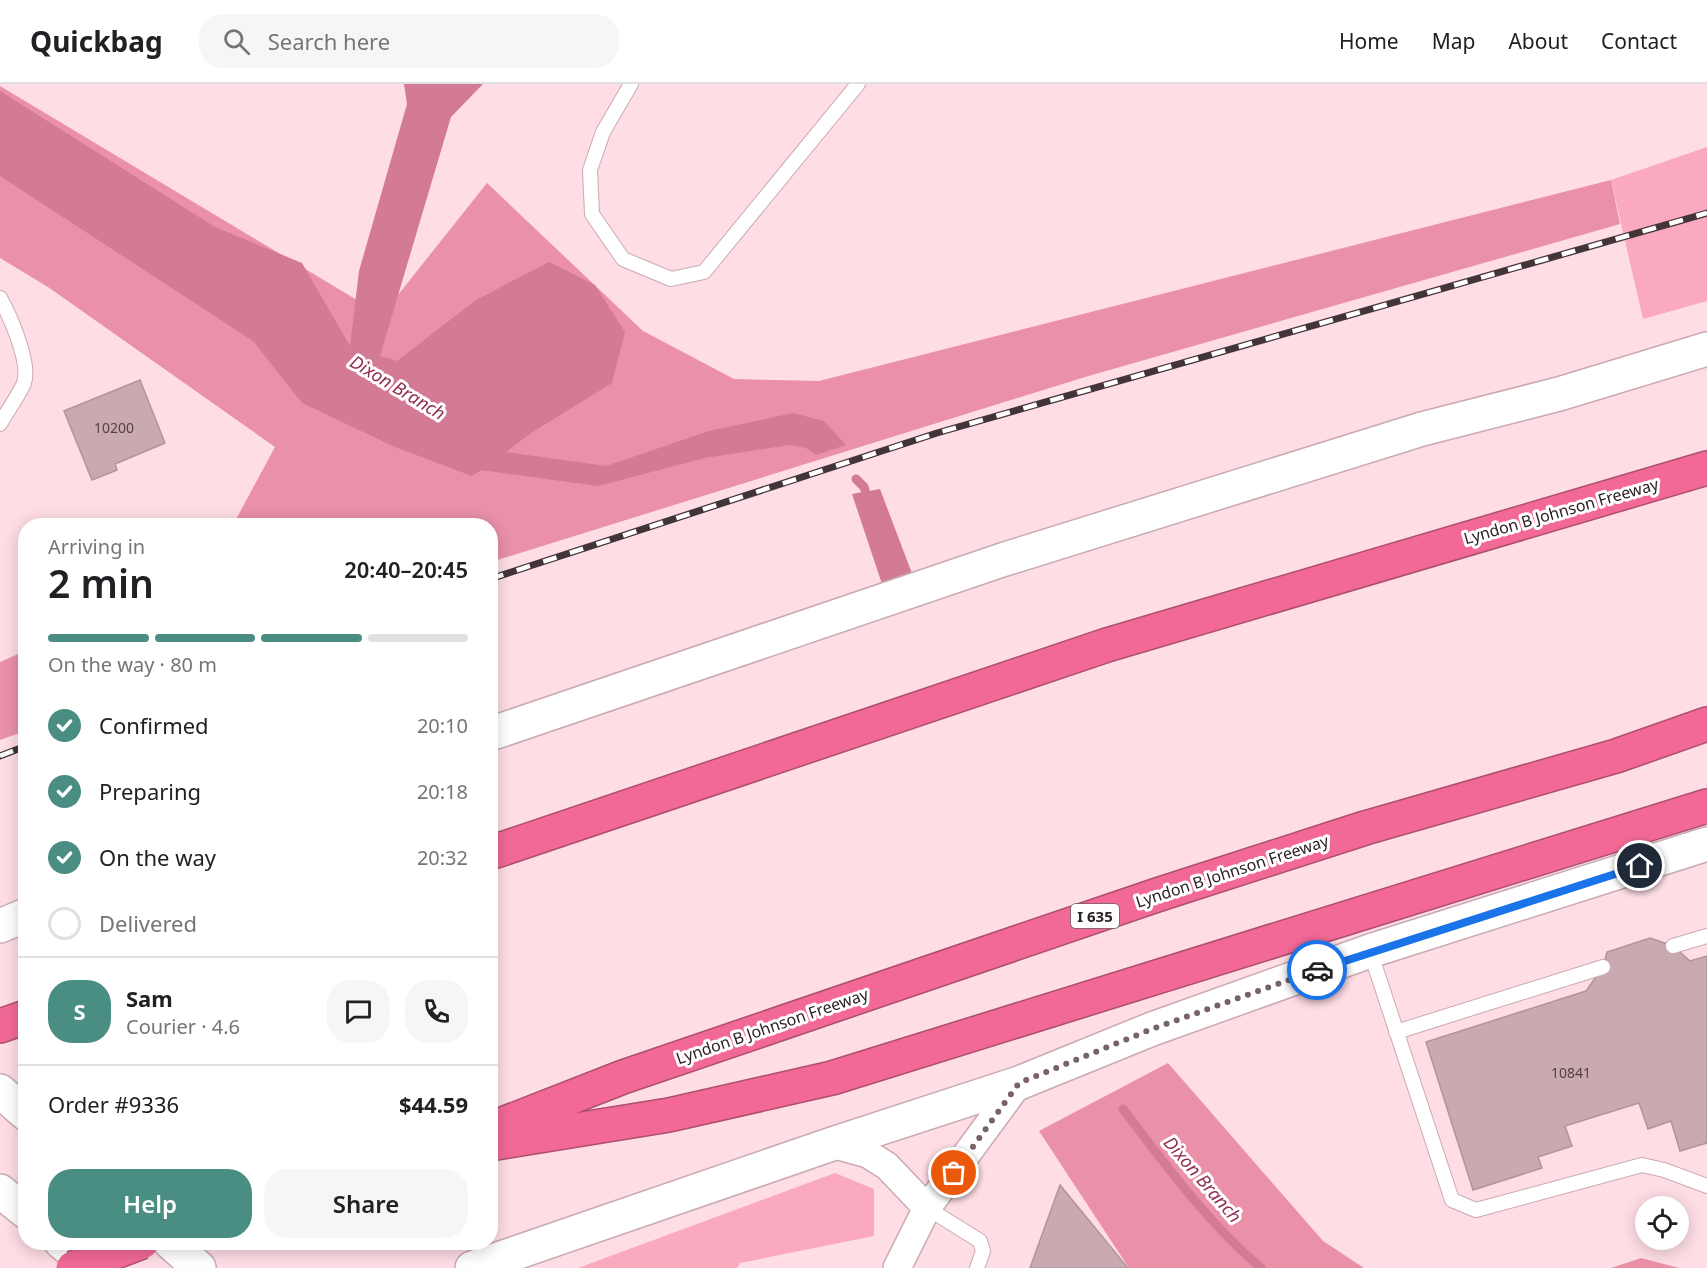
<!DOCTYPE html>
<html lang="en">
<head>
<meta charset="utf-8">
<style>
	body { margin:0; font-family:"Noto Sans",sans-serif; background:#f6f6f6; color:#202124; height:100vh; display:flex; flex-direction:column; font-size:22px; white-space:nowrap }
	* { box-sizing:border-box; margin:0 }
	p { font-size:20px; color:#757577 }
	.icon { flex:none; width:33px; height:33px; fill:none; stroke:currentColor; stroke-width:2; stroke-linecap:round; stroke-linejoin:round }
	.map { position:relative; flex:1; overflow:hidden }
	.side { position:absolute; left:18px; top:434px; width:480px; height:732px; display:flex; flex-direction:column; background:#fff; border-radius:24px; box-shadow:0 3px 15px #0003 }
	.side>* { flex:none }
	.fabs { position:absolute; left:1635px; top:1112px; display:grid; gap:12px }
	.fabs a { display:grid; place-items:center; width:54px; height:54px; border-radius:50%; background:#fff; box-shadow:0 3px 15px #0003; font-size:30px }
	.pin { position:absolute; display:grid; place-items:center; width:51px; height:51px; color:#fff; margin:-26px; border:3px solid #fff; border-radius:50%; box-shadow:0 2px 6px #0007 }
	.courier { position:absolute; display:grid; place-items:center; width:60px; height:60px; margin:-30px; border:4px solid #1a73e8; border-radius:50%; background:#fff; color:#222; box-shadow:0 2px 8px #0007 }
	.headline em { font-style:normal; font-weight:600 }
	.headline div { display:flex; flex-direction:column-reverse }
	.headline { display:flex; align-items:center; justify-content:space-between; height:102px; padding:0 30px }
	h1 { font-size:39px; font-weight:600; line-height:45px }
	.bar { display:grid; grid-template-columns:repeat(4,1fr); gap:9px 6px; align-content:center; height:72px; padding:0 30px }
	.bar i { height:8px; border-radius:4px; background:#e0e0e0 }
	.bar .current { background:#498d83 }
	.bar p { grid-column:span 4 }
	.line { display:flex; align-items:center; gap:15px; padding:0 30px; border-top:2px solid #e0e0e0 }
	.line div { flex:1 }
	.round { display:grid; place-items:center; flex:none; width:63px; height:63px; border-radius:24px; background:#f6f6f6 }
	ol { padding:0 30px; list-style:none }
	li { display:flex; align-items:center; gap:18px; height:66px }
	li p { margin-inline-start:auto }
	li .icon { padding:6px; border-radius:50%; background:#498d83; color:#fff; stroke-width:4 }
	li:last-child { color:#757577 }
	li i { width:33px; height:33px; border:3px solid #e0e0e0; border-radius:50% }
	.button { display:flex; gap:12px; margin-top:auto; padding:12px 30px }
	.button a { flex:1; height:69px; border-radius:24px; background:#498d83; color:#fff; font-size:24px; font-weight:600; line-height:69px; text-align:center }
	.button a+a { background:#f6f6f6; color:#202124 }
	header { display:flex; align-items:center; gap:36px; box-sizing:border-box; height:84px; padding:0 30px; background:#fff; border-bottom:2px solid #e0e0e0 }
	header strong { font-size:28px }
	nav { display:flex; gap:33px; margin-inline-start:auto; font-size:21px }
	.search { width:420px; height:54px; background:#f6f6f6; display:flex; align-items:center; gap:15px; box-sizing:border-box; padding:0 21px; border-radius:24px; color:#757577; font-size:22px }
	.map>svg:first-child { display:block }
</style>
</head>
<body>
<header>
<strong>Quickbag</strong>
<div class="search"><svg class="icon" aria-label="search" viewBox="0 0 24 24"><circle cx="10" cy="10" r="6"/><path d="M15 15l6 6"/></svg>Search here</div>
<nav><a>Home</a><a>Map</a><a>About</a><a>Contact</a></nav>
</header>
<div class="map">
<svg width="1707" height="1184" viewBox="0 0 1707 1184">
	<rect width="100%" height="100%" fill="#fedde5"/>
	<path fill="#fba9bf" d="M 1707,63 L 1707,217 L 1643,235 L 1611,96 Z
		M 835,1089 L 874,1105 L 874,1152 L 740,1179 L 737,1184 L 578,1184 Z"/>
	<path fill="#ea90a9" d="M 0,2 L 382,231 L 487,99 L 643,247 L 734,295 L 819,297 L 1611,96 L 1620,140 L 1085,293 L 491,478 L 490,441 L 233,441 L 275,363 L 48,203 L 0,174 Z
		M 25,567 L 25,647 L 0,656 L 0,578 Z
		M 1168,979 L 1323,1157 L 1364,1184 L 1129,1184 L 1039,1047 Z
		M 1641,1174 L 1679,1184 L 1611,1184 Z"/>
	<path fill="#d37b94" d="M 404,0 L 483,0 L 451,33 L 380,272 L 397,277 L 476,216 L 549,178 L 595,201 L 625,248 L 612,299 L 531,349 L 506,368 L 606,382 L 709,347 L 793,329 L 824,337 L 846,361 L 816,371 L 806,364 L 789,361 L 705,374 L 598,402 L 481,386 L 472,392 L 395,363 L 302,319 L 253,257 L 0,92 L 0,7 L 215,143 L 302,179 L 350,262 L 359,187 L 407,20 Z
		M 880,405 L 916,500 L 885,509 L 852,410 Z"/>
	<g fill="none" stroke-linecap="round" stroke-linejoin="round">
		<path stroke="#d37b94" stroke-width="9" d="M 856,395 L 864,403 L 869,419
			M 1123,1025 C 1165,1080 1208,1139 1261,1184"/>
	</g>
	<path fill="#c9aab1" stroke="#b2949b" stroke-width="1.5" d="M 140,296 L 165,359 L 115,380 L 117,386 L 92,396 L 64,327 Z
		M 1650,854 L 1673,862 L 1690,877 L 1707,872 L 1707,1059 L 1680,1067 L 1671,1037 L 1648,1045 L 1639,1019 L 1565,1042 L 1572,1062 L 1538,1073 L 1542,1084 L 1473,1106 L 1426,958 L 1586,907 L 1603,883 L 1607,868 Z
		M 1060,1101 L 1128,1184 L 1030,1184 Z"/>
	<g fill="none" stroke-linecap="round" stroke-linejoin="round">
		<g stroke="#caaab2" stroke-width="16">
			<path id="service" d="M 631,0 L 603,48 L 590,86 L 592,130 L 623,175 L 671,195 L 704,188 L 858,0
				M 0,214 C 10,232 31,279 24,299 C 18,313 7,327 0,340
				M 1673,862 L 1707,852
				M 1370,867 L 1452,1116 L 1476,1126 L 1642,1081 L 1664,1086 L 1707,1102
				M 1396,948 L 1603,883
				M 927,1124 L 980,1157 L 983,1167 L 977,1184"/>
		</g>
		<g stroke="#caaab2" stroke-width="30">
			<path id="minor" d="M 832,1060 L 868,1070 L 887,1082 L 927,1124
				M 897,1184 L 927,1124 L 1019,999"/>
		</g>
		<g stroke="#caaab2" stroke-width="36">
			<path id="secondary" d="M 490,650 L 1002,476 L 1422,345 L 1559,310 L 1707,265
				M 0,842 L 26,831
				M 0,1007 L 26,1030
				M 0,1107 L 26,1128
				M 61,1158 L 93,1184
				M 170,1158 L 199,1184
				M 472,1184 L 832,1060 L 1019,999 L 1152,945 L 1370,867 L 1707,760"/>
		</g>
		<g stroke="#ad4f6e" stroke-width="36">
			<path id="motorway" d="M 490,769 L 1107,561 L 1707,384
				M 0,942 L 26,933
				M 490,1045 L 623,993 L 1157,811 L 1365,744 L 1616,672 L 1707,640
				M 490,1060 L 669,1031 L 832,994 L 1707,722"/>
		</g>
		<use href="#service" stroke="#fff" stroke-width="14"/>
		<use href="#minor" stroke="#fff" stroke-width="27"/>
		<use href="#secondary" stroke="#fff" stroke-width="33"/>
		<use href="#motorway" stroke="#f36996" stroke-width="33"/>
		<g stroke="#423438" stroke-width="7">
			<path id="rail" d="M 490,495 L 937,349 L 1707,129
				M 0,672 L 26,662"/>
		</g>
		<use href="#rail" stroke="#fff" stroke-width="4.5" stroke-dasharray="14" stroke-linecap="butt"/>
		<g stroke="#ad4f6e" stroke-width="36" stroke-linecap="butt">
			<path id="motorway-bridge" d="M 73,1184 L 142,1158"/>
		</g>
		<use href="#motorway-bridge" stroke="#f36996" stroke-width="33"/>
	</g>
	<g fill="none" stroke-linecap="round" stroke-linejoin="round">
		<path stroke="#766267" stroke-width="6" stroke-dasharray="0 10.8" d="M 954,1089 L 1019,999 L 1152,945 L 1317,886"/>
		<path stroke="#1a73e8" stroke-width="8" d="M 1317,886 L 1640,782"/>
	</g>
	<g text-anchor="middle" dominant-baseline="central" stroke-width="6" stroke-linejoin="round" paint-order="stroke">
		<g font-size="14" fill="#534246">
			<text x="114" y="343">10200</text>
			<text x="1571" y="988">10841</text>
		</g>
		<rect fill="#fff" stroke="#6b6365" stroke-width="1.5" x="1071" y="820" width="48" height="24" rx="4.5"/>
		<g font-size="15" font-weight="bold" fill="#2c2023">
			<text x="1095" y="832">I 635</text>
		</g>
		<g font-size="16" fill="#2c2023" stroke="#fff">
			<text transform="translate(1561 427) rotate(-16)">Lyndon B Johnson Freeway</text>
			<text transform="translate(1232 787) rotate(-18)">Lyndon B Johnson Freeway</text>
			<text transform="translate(772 942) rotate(-19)">Lyndon B Johnson Freeway</text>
		</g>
		<g font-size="18" font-style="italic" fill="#932c51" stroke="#fff">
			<text transform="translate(398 303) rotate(31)">Dixon Branch</text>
			<text transform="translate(1203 1095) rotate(49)">Dixon Branch</text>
		</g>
	</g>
</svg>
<div class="fabs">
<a><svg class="icon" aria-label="locate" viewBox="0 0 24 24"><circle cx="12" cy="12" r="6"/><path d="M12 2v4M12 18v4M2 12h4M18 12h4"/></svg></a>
</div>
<div class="pin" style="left:954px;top:1089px;background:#ea580c"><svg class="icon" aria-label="bag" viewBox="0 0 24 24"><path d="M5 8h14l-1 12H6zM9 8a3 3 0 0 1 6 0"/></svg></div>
<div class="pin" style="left:1640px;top:782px;background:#1f2937"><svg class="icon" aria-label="home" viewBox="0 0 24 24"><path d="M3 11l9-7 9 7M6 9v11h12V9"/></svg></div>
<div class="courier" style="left:1317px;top:886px"><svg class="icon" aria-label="car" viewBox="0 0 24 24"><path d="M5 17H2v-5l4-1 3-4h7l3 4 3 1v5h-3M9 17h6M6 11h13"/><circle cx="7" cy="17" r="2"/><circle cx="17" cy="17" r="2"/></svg></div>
<section class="side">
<div class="headline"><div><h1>2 min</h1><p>Arriving in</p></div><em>20:40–20:45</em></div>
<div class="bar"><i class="current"></i><i class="current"></i><i class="current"></i><i></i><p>On the way · 80 m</p></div>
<ol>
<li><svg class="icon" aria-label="check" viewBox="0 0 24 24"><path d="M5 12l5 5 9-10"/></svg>Confirmed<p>20:10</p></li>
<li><svg class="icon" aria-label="check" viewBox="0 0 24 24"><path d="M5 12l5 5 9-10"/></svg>Preparing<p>20:18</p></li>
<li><svg class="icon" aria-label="check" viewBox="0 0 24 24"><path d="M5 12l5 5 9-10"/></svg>On the way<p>20:32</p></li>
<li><i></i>Delivered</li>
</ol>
<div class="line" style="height:108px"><b class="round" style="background:#498d83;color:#fff">S</b><div><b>Sam</b><p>Courier · 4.6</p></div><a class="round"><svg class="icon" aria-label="chat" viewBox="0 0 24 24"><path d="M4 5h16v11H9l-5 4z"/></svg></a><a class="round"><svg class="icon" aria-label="phone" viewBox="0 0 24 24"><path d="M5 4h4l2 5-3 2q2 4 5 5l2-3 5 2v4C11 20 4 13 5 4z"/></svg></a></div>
<div class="line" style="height:78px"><div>Order #9336</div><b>$44.59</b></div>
<div class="button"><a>Help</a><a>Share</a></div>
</section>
</div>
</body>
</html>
